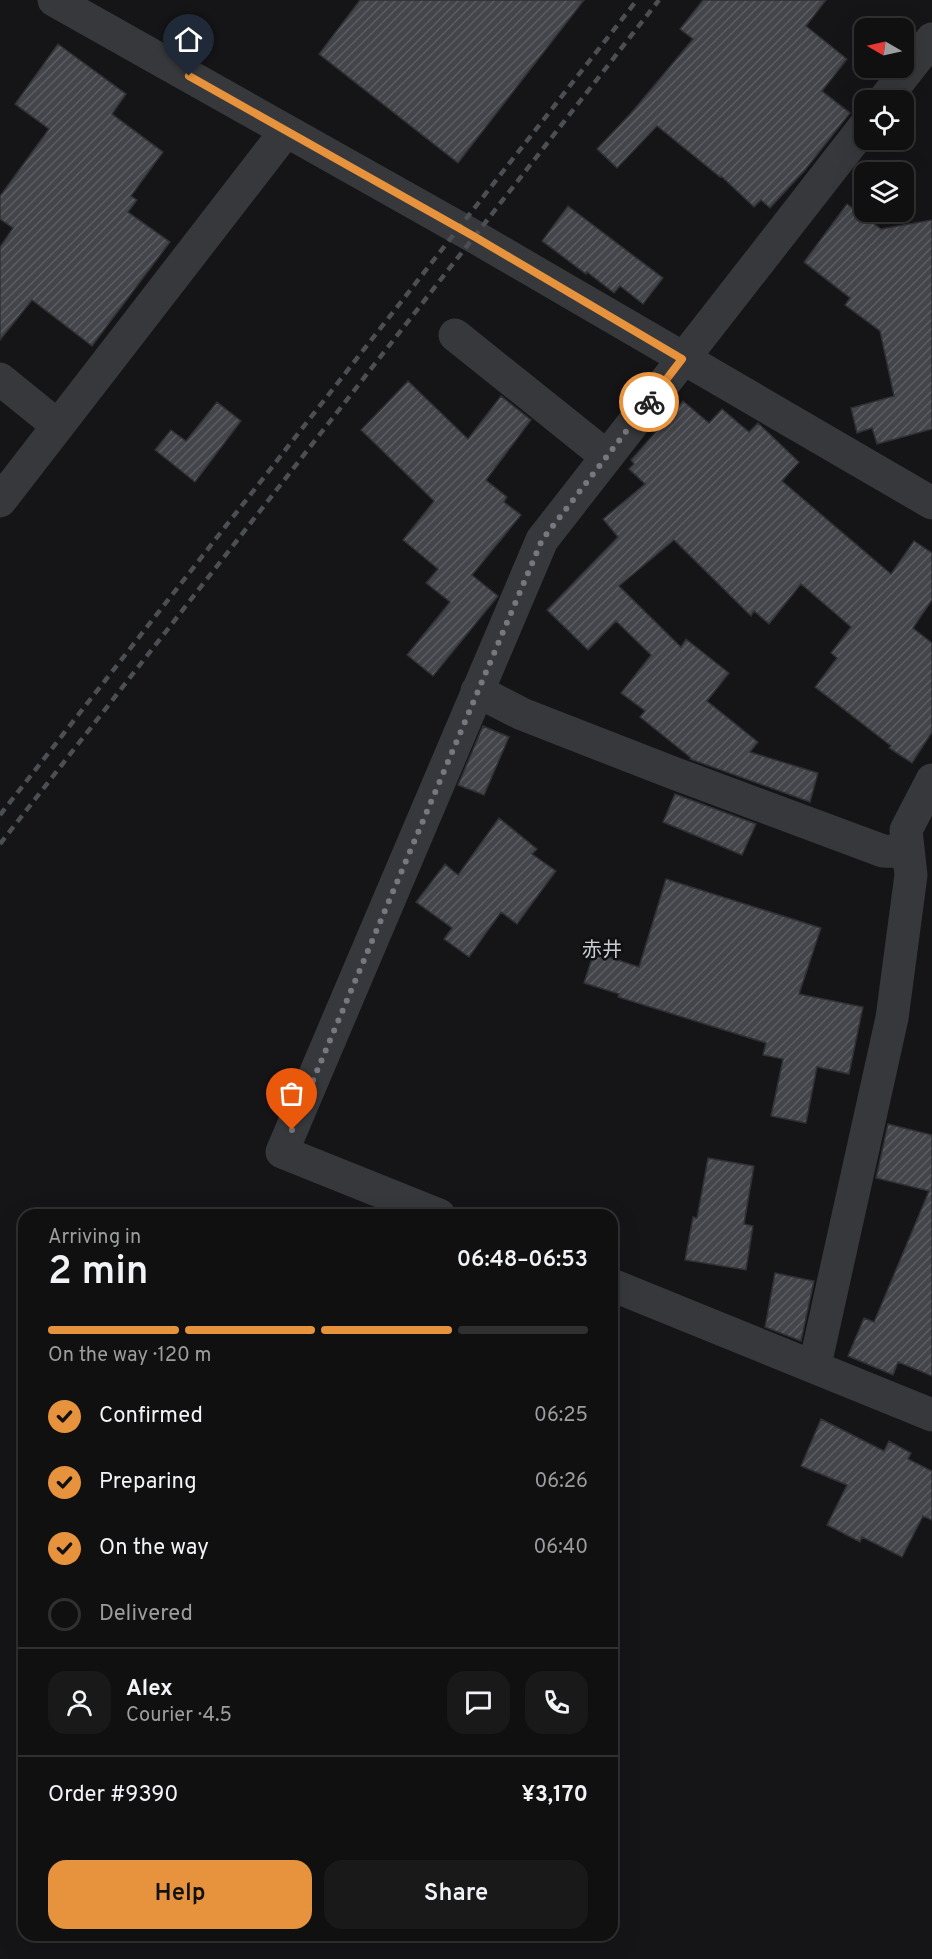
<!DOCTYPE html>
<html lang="en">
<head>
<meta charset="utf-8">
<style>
	body { margin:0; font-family:Overpass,"Noto Sans JP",sans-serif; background:#19191a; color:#f1f3f6; height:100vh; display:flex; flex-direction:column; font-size:22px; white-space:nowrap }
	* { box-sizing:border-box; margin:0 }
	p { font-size:20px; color:#9c9d9f }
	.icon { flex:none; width:33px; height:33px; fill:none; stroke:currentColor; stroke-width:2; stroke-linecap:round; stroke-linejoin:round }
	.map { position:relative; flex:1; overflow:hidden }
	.sheet { position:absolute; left:18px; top:1209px; width:600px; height:732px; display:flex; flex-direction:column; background:#101011; border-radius:18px; box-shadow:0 6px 24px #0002,0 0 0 2px #303031 }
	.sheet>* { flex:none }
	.needle { width:39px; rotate:279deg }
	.tools { position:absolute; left:854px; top:18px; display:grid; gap:12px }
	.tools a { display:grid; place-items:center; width:60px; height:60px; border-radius:12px; background:#101011; box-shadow:0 6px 24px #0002,0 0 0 2px #303031; font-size:30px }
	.pin { position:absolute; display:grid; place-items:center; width:51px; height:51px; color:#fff; margin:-62px -26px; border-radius:50% 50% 50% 0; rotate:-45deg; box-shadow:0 0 6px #0007 }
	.pin .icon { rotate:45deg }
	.courier { position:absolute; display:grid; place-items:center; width:60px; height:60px; margin:-30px; border:4px solid #e7923c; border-radius:50%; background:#fff; color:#222; box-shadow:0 2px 8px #0007 }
	.headline em { font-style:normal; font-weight:600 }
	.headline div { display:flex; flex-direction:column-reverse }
	.headline { display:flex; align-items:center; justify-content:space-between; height:102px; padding:0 30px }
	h1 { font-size:39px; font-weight:600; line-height:45px }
	.bar { display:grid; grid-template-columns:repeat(4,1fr); gap:9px 6px; align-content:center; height:72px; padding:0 30px }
	.bar i { height:8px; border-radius:4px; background:#303031 }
	.bar .active { background:#e7923c }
	.bar p { grid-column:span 4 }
	.line { display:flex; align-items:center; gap:15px; padding:0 30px; border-top:2px solid #303031 }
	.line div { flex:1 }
	.round { display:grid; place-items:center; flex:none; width:63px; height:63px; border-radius:18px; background:#19191a }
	ol { padding:0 30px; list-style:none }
	li { display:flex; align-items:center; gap:18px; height:66px }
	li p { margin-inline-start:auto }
	li .icon { padding:6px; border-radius:50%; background:#e7923c; color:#111; stroke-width:4 }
	li:last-child { color:#9c9d9f }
	li i { width:33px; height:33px; border:3px solid #303031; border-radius:50% }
	.button { display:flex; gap:12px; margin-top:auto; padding:12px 30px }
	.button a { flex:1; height:69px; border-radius:18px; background:#e7923c; color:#111; font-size:24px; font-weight:600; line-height:69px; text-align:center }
	.button a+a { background:#19191a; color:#f1f3f6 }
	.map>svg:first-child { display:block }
</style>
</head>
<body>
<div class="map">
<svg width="932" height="1959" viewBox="0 0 932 1959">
	<defs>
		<pattern id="building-hatch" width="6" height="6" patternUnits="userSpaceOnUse" patternTransform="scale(1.5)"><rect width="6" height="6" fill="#44454a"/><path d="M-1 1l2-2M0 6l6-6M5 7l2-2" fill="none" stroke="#5c5d62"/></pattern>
	</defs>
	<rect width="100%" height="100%" fill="#151517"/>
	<path fill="url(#building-hatch)" stroke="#2f3033" stroke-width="1.5" d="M 360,0 L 584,0 L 458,163 L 319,54 Z
		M 703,0 L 826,0 L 806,26 L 847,59 L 822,91 L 850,113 L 805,170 L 770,208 L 761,200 L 754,207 L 721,176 L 720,177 L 657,126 L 617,168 L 597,149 L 632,112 L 693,39 L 680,29 Z
		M 58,44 L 126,94 L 112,114 L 163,152 L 131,196 L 137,200 L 128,212 L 170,242 L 92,346 L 32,300 L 0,340 L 0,247 L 13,228 L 0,219 L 0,196 L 49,129 L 15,104 Z
		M 847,204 L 881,229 L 932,220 L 932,429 L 877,444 L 872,428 L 857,433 L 851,408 L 894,396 L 880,331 L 845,305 L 850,298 L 804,262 Z
		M 568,206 L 663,278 L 643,304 L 620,286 L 614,293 L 587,272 L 586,274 L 542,241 Z
		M 408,381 L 468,439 L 501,396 L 531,420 L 486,480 L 507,497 L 504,502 L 521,515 L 472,575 L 498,596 L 433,676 L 407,655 L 450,602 L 426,583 L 438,569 L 403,540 L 434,501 L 361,430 Z
		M 683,401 L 709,423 L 722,409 L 749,432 L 758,423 L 799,462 L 782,481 L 891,574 L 914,541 L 932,553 L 932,600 L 913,628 L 932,643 L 932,732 L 912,763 L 889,748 L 891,746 L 815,687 L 837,658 L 831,653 L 851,627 L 801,584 L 769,624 L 754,611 L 751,616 L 674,540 L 619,586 L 681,647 L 686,639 L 729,673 L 707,701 L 758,742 L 750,752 L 818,773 L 810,802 L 690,759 L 691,758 L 640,717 L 645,711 L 621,693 L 651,655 L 616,621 L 588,650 L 547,610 L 618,537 L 603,519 L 645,484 L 629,469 L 634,464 L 631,460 Z
		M 217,402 L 241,421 L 195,482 L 155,450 L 171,430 L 186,441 Z
		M 483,726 L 509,737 L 484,795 L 458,785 Z
		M 675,794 L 756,824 L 742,855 L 663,822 Z
		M 499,818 L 537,849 L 532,854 L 556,871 L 517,924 L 501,912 L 469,957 L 444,939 L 452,928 L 416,902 L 445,864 L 458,875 Z
		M 666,879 L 821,928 L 799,994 L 863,1007 L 849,1074 L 817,1067 L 806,1123 L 771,1116 L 783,1059 L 763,1055 L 766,1043 L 618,997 L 619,994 L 584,983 L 594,952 L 639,967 Z
		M 888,1124 L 932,1135 L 932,1376 L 898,1362 L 893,1375 L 848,1356 L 864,1318 L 874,1322 L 929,1191 L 876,1178 Z
		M 708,1158 L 754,1166 L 744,1224 L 753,1226 L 746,1270 L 685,1260 L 693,1217 L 697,1218 Z
		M 775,1273 L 814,1281 L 801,1341 L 765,1327 Z
		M 821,1419 L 884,1451 L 889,1441 L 911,1453 L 908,1459 L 932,1471 L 932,1520 L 923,1516 L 902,1557 L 862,1537 L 860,1542 L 827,1525 L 847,1485 L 801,1466 Z"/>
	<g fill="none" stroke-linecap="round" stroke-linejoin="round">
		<path stroke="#36383b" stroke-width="33" d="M 54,0 L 475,237 L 932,503
			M 884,100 L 932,39
			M 455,335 L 606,456
			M 0,379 L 58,426
			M 0,501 L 286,131
			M 477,691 L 522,714 L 676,774 L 883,851 L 908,852
			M 439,1215 L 282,1152 L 542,540 L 864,127
			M 612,1285 L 932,1415
			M 805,1363 L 817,1356 L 892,1018 L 911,875 L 906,830 L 932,780"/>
		<path stroke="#4b4e52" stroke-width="4.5" stroke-dasharray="8 6" stroke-linecap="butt" d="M 0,815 L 637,0
			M 0,844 L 659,0"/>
	</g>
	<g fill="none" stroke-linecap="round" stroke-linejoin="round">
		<path stroke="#75787e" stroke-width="6" stroke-dasharray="0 10.8" d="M 292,1130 L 542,540 L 649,402"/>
		<path stroke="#e7923c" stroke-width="8" d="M 189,76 L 475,237 L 682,359 L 649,402"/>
	</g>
	<g text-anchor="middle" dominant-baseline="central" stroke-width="5" stroke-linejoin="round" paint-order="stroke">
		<g font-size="20" fill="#c8cdd2" stroke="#101012">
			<text x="602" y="951">赤井</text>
		</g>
	</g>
</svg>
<div class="tools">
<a><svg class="needle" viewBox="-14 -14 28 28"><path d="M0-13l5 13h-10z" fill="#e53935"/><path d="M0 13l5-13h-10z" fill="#9c9d9f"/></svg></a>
<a><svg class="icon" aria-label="locate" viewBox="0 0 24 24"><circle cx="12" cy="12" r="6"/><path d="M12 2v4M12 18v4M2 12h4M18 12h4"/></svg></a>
<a><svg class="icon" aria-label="layers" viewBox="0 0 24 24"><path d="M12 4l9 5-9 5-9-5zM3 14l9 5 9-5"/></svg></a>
</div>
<div class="pin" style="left:292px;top:1130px;background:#ea580c"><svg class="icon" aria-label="bag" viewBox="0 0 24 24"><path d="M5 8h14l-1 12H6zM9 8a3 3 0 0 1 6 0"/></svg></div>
<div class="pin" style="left:189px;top:76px;background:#1f2937"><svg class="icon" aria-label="home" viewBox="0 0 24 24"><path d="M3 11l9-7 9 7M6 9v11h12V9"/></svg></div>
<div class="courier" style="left:649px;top:402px"><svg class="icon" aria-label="bike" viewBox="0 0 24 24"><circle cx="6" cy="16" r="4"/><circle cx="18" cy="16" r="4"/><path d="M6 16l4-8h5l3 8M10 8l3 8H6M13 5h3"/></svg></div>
<section class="sheet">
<div class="headline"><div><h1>2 min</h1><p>Arriving in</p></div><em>06:48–06:53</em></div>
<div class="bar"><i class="active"></i><i class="active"></i><i class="active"></i><i></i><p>On the way · 120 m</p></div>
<ol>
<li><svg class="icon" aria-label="check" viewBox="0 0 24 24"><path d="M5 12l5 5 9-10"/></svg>Confirmed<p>06:25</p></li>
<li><svg class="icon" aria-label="check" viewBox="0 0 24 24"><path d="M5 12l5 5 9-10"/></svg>Preparing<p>06:26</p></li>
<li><svg class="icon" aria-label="check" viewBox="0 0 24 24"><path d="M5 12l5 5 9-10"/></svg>On the way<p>06:40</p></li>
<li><i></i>Delivered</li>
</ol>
<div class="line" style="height:108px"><a class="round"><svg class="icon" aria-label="person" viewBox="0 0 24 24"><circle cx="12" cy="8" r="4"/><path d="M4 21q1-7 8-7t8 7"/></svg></a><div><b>Alex</b><p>Courier · 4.5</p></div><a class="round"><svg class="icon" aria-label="chat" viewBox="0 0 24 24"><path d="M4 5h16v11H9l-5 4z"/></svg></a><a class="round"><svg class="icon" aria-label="phone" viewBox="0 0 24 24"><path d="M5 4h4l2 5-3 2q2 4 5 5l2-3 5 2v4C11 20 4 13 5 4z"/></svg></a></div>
<div class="line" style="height:78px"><div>Order #9390</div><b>¥3,170</b></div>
<div class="button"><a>Help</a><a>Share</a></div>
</section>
</div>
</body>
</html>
